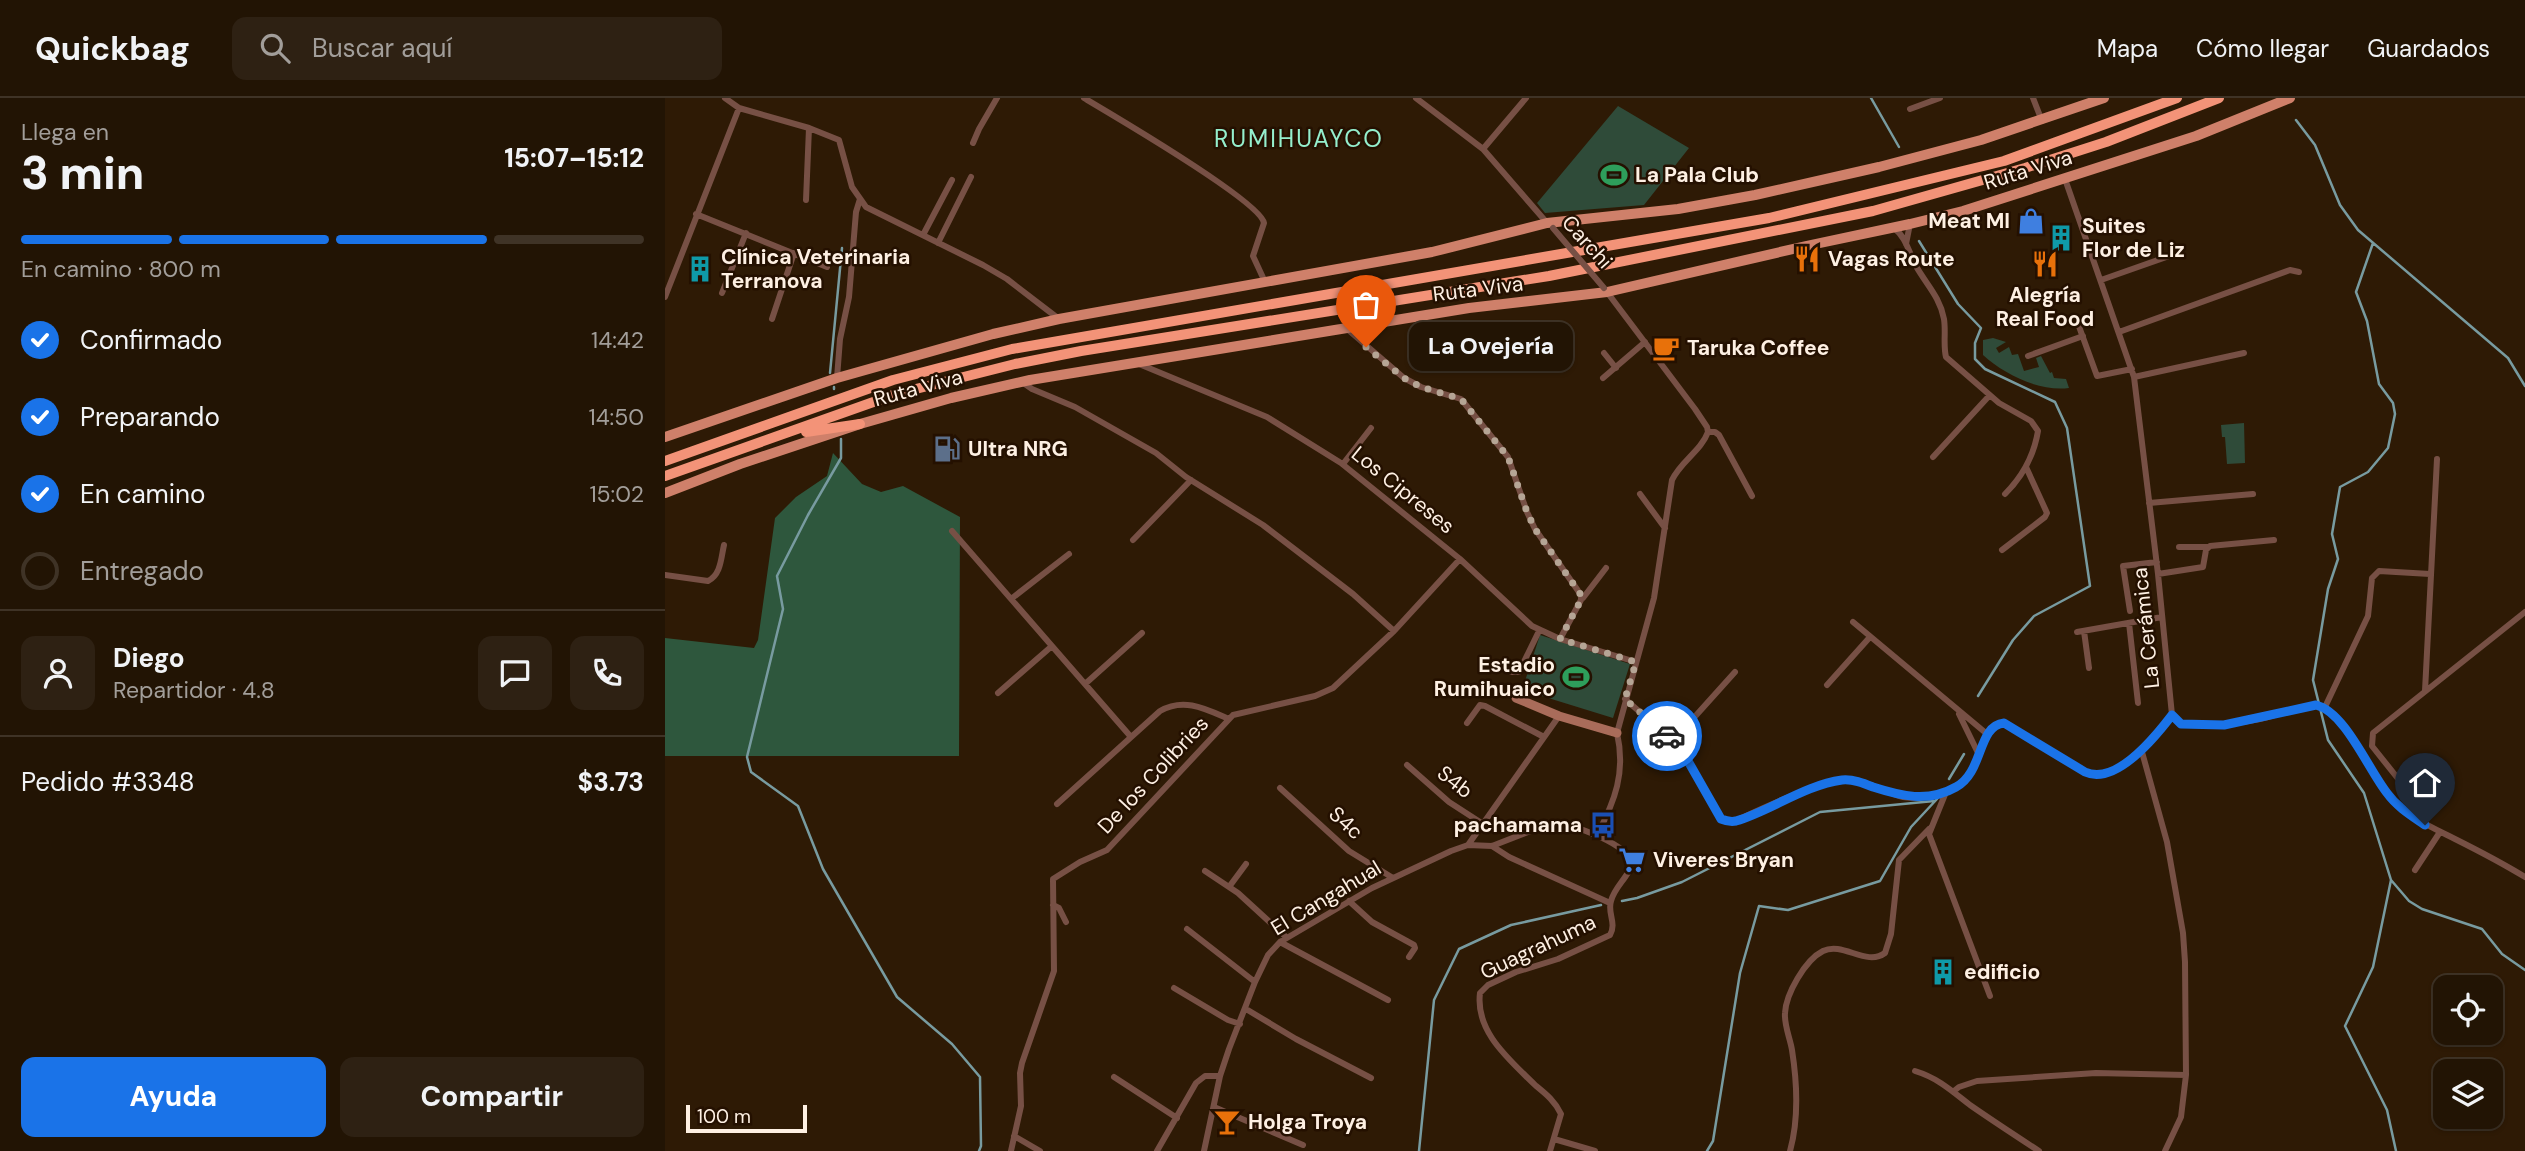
<!DOCTYPE html>
<html lang="es">
<head>
<meta charset="utf-8">
<style>
	body { margin:0; font-family:"DM Sans",sans-serif; background:#2e2113; color:#f1f3f6; height:100vh; display:flex; flex-direction:column; font-size:26px; white-space:nowrap }
	* { box-sizing:border-box; margin:0 }
	p { font-size:23px; color:#a29e9a }
	.icon { flex:none; width:38px; height:38px; fill:none; stroke:currentColor; stroke-width:2; stroke-linecap:round; stroke-linejoin:round }
	.map { position:relative; flex:1; overflow:hidden }
	.drawer { display:flex; flex-direction:column; background:#221404; width:665px }
	.drawer>* { flex:none }
	.fabs { position:absolute; left:1768px; top:877px; display:grid; gap:14px }
	.fabs a { display:grid; place-items:center; width:70px; height:70px; border-radius:14px; background:#221404; box-shadow:0 2px 5px #0004,0 0 0 2px #3f3326; font-size:35px }
	.scale { position:absolute; left:21px; bottom:18px; width:121px; box-sizing:border-box; padding-left:7px; border:4px solid #fef0e3; border-top:0; font-size:19px; line-height:24px; white-space:nowrap; color:#fef0e3; -webkit-text-stroke:5px #241000; paint-order:stroke }
	.pin { position:absolute; display:grid; place-items:center; width:60px; height:60px; color:#fff; margin:-72px -30px; border-radius:50% 50% 50% 0; rotate:-45deg; box-shadow:0 0 7px #0007 }
	.pin .icon { rotate:45deg }
	.courier { position:absolute; display:grid; place-items:center; width:70px; height:70px; margin:-35px; border:5px solid #1a73e8; border-radius:50%; background:#fff; color:#222; box-shadow:0 2px 9px #0007 }
	.bubble { position:absolute; height:49px; border-radius:14px; background:#221404; box-shadow:0 2px 5px #0004,0 0 0 2px #3f3326; font-size:23px; font-weight:800; line-height:49px; text-align:center }
	.summary em { font-style:normal; font-weight:800 }
	.summary div { display:flex; flex-direction:column-reverse }
	.summary { display:flex; align-items:center; justify-content:space-between; height:119px; padding:0 21px }
	h1 { font-size:46px; font-weight:800; line-height:52px }
	.bar { display:grid; grid-template-columns:repeat(4,1fr); gap:10px 7px; align-content:center; height:84px; padding:0 21px }
	.bar i { height:9px; border-radius:5px; background:#3f3326 }
	.bar .selected { background:#1a73e8 }
	.bar p { grid-column:span 4 }
	.line { display:flex; align-items:center; gap:18px; padding:0 21px; border-top:2px solid #3f3326 }
	.line div { flex:1 }
	.round { display:grid; place-items:center; flex:none; width:74px; height:74px; border-radius:14px; background:#2e2113 }
	ol { padding:0 21px; list-style:none }
	li { display:flex; align-items:center; gap:21px; height:77px }
	li p { margin-inline-start:auto }
	li .icon { padding:7px; border-radius:50%; background:#1a73e8; color:#fff; stroke-width:4 }
	li:last-child { color:#a29e9a }
	li i { width:38px; height:38px; border:4px solid #3f3326; border-radius:50% }
	.primary-button { display:flex; gap:14px; margin-top:auto; padding:14px 21px }
	.primary-button a { flex:1; height:80px; border-radius:14px; background:#1a73e8; color:#fff; font-size:28px; font-weight:800; line-height:80px; text-align:center }
	.primary-button a+a { background:#2e2113; color:#f1f3f6 }
	header { display:flex; align-items:center; gap:42px; box-sizing:border-box; height:98px; padding:0 35px; background:#221404; border-bottom:2px solid #3f3326 }
	header strong { font-size:33px }
	nav { display:flex; gap:38px; margin-inline-start:auto; font-size:24px }
	.search { width:490px; height:63px; background:#2e2113; display:flex; align-items:center; gap:18px; box-sizing:border-box; padding:0 24px; border-radius:14px; color:#a29e9a; font-size:26px }
	main { display:flex; flex:1; min-height:0 }
	.map>svg:first-child { display:block }
</style>
</head>
<body>
<header>
<strong>Quickbag</strong>
<div class="search"><svg class="icon" aria-label="search" viewBox="0 0 24 24"><circle cx="10" cy="10" r="6"/><path d="M15 15l6 6"/></svg>Buscar aquí</div>
<nav><a>Mapa</a><a>Cómo llegar</a><a>Guardados</a></nav>
</header>
<main>
<section class="drawer">
<div class="summary"><div><h1>3 min</h1><p>Llega en</p></div><em>15:07–15:12</em></div>
<div class="bar"><i class="selected"></i><i class="selected"></i><i class="selected"></i><i></i><p>En camino · 800 m</p></div>
<ol>
<li><svg class="icon" aria-label="check" viewBox="0 0 24 24"><path d="M5 12l5 5 9-10"/></svg>Confirmado<p>14:42</p></li>
<li><svg class="icon" aria-label="check" viewBox="0 0 24 24"><path d="M5 12l5 5 9-10"/></svg>Preparando<p>14:50</p></li>
<li><svg class="icon" aria-label="check" viewBox="0 0 24 24"><path d="M5 12l5 5 9-10"/></svg>En camino<p>15:02</p></li>
<li><i></i>Entregado</li>
</ol>
<div class="line" style="height:126px"><a class="round"><svg class="icon" aria-label="person" viewBox="0 0 24 24"><circle cx="12" cy="8" r="4"/><path d="M4 21q1-7 8-7t8 7"/></svg></a><div><b>Diego</b><p>Repartidor · 4.8</p></div><a class="round"><svg class="icon" aria-label="chat" viewBox="0 0 24 24"><path d="M4 5h16v11H9l-5 4z"/></svg></a><a class="round"><svg class="icon" aria-label="phone" viewBox="0 0 24 24"><path d="M5 4h4l2 5-3 2q2 4 5 5l2-3 5 2v4C11 20 4 13 5 4z"/></svg></a></div>
<div class="line" style="height:91px"><div>Pedido #3348</div><b>$3.73</b></div>
<div class="primary-button"><a>Ayuda</a><a>Compartir</a></div>
</section>
<div class="map">
<svg width="1860" height="1053" viewBox="0 0 1860 1053">
	<rect width="100%" height="100%" fill="#2e1a05"/>
	<path fill="#2f4b39" d="M 953,8 L 1024,50 L 979,107 L 880,115 L 872,105 Z
		M 1328,240 L 1341,244 L 1331,250 L 1334,255 L 1344,249 L 1347,257 L 1353,256 L 1359,273 L 1374,269 L 1371,260 L 1376,258 L 1385,275 L 1387,274 L 1389,280 L 1401,281 L 1404,290 C 1374,294 1339,276 1318,257 L 1318,242 Z
		M 1579,325 L 1580,365 L 1562,366 L 1560,339 L 1557,339 L 1556,327 Z
		M 875,537 L 965,566 L 948,620 L 857,592 Z"/>
	<path fill="#2e573d" d="M 168,355 L 197,386 L 216,394 L 238,388 L 295,419 L 294,658 L 0,658 L 0,540 L 89,550 L 93,542 L 110,420 L 131,399 L 162,378 Z"/>
	<g fill="none" stroke-linecap="round" stroke-linejoin="round">
		<path stroke="#789ba0" stroke-width="2.5" d="M 1206,0 L 1234,49
			M 1631,22 L 1650,47 L 1675,107 L 1693,132 L 1843,260 L 1860,288
			M 1254,143 L 1293,206 L 1316,230 L 1310,245 L 1310,261 L 1320,271 L 1390,304 L 1402,330 L 1425,488 L 1369,518 L 1348,542 L 1313,598
			M 1708,145 L 1691,194 L 1702,223 L 1714,286 L 1728,305 L 1730,316 L 1723,350 L 1703,374 L 1675,389 L 1667,436 L 1673,461 L 1663,491 L 1648,582 L 1663,642 L 1699,695 L 1726,782 L 1744,803 L 1757,811 L 1817,831 L 1837,856 L 1860,872
			M 165,275 L 177,150
			M 169,289 L 169,291
			M 176,341 L 176,360 L 143,417 L 112,478 L 118,511 L 82,659 L 86,674 L 133,708 L 158,771 L 232,899 L 287,946 L 315,979 L 316,1048 L 314,1053
			M 1284,681 L 1299,656
			M 1726,782 L 1708,869 L 1680,928 L 1722,1012 L 1731,1053
			M 957,803 L 972,800 L 1017,784 L 1155,714 L 1269,703
			M 754,1053 L 769,902 L 794,851 L 846,827 L 936,807
			M 1042,1053 L 1048,1043 L 1075,875 L 1094,808 L 1123,812 L 1215,783 L 1246,729 L 1272,701"/>
		<path stroke="#775045" stroke-width="6" d="M 60,0 L 74,10 L 144,30 L 174,42 L 187,89 L 201,109 L 318,167 L 342,181 L 394,221
			M 419,0 C 446,16 596,104 599,125 L 588,158 L 600,184
			M 751,0 L 818,51 L 883,126
			M 1368,0 L 1377,23
			M 1245,11 L 1275,0
			M 308,45 L 314,31 L 332,0
			M 818,51 L 861,0
			M 141,102 L 144,30
			M 31,116 L 162,169
			M 1229,130 C 1241,139 1244,155 1251,168 C 1261,186 1275,199 1279,221 C 1281,234 1278,247 1281,259 L 1334,305 L 1366,323 L 1373,333 C 1369,357 1358,378 1340,396
			M 258,137 L 287,82
			M 273,145 L 306,79
			M 1241,146 L 1245,126
			M 1436,182 L 1510,156
			M 942,194 L 1030,311 L 1042,329 L 1043,334
			M 57,195 L 81,135
			M 0,199 L 74,10
			M 107,221 L 129,155
			M 1412,223 L 1432,278 L 1467,271
			M 681,230 L 739,280 L 756,289 L 796,301 L 843,359 L 862,414 L 870,431 L 916,497 L 916,502 L 895,541
			M 1454,234 L 1625,172 L 1634,174
			M 939,255 L 951,270
			M 1363,258 L 1418,238
			M 474,266 L 602,319 L 676,365 L 795,461 L 867,528 L 895,541 L 971,564
			M 1469,279 L 1579,255
			M 172,280 L 175,241 L 184,199 L 191,114 L 195,101
			M 938,280 L 980,244
			M 357,284 L 367,291 L 410,309 L 491,355 L 521,379 L 598,427 L 688,496 L 729,533
			M 1043,334 L 1050,334 L 1054,337 L 1087,398
			M 1268,359 L 1324,298
			M 678,366 L 706,330
			M 975,396 L 1000,430
			M 1484,405 L 1588,396
			M 287,433 L 466,639
			M 468,442 L 526,382
			M 1514,449 L 1543,449
			M 1337,452 L 1380,419 L 1382,415 L 1361,369
			M 1493,476 L 1538,469 L 1541,452 L 1545,448 L 1609,442
			M 0,477 L 43,483 C 56,477 56,460 59,447
			M 916,499 L 918,500 L 941,470
			M 346,501 L 404,456
			M 1465,513 L 1458,468 L 1492,464
			M 1188,524 L 1322,636
			M 1464,525 L 1473,605
			M 1419,533 L 1424,570
			M 1412,534 L 1497,519
			M 820,565 L 847,574 L 854,574 L 874,533
			M 420,586 L 477,535
			M 1162,587 L 1205,539
			M 1760,593 L 1772,361
			M 333,595 L 387,548
			M 960,601 L 1008,643 L 1023,663 L 1056,721 L 1070,723 C 1096,711 1160,680 1187,682 C 1204,684 1221,695 1238,699 C 1250,701 1269,698 1281,694 C 1321,682 1309,628 1339,625 L 1420,674 C 1450,688 1491,638 1507,617 L 1493,476 L 1469,279 L 1400,81
			M 1660,609 L 1703,518 L 1707,480 L 1714,473 L 1765,476
			M 1294,616 L 1314,657
			M 1507,617 L 1516,626 C 1542,629 1569,626 1595,621 C 1611,618 1642,604 1657,609 C 1679,616 1706,677 1724,697 C 1742,719 1766,729 1790,741 C 1814,753 1837,765 1860,779
			M 802,625 L 815,607 L 820,608 L 879,639
			M 1008,643 L 1070,574
			M 1477,654 L 1502,744 L 1518,835 L 1520,864 L 1521,977 L 1516,1019 L 1500,1053
			M 742,667 L 784,704 L 818,726
			M 615,690 L 684,753 L 728,780
			M 1281,694 L 1264,736 L 1325,898
			M 392,706 L 495,613 C 519,599 541,611 564,621
			M 1748,719 L 1754,707 L 1707,648 L 1708,635 L 1860,514
			M 932,737 C 950,703 961,674 952,635 L 989,500 L 1007,382 C 1016,363 1036,353 1043,334
			M 803,747 L 894,618
			M 827,748 L 844,759 L 945,805
			M 1750,772 L 1775,734
			M 540,773 L 573,795 L 621,839
			M 564,789 L 581,766
			M 684,803 L 707,824 L 749,847 L 750,850 L 744,859
			M 388,807 L 394,810 L 401,824
			M 522,831 L 590,884
			M 615,844 L 723,902
			M 509,890 L 563,922 L 575,926
			M 581,911 L 631,941 L 706,980
			M 1250,973 C 1273,980 1287,993 1305,1007 C 1328,1023 1351,1038 1374,1053
			M 449,979 L 512,1020
			M 1289,993 L 1294,989 L 1312,983 L 1431,975 L 1521,977
			M 549,1009 L 638,1047
			M 349,1038 L 375,1053
			M 889,1041 L 930,1053
			M 346,1053 L 356,1008 L 355,975 L 357,965 L 389,873 L 388,781 L 415,764 L 442,752 L 568,617 L 650,598 L 668,590 L 729,533 L 795,461
			M 492,1053 L 531,985 L 540,978 L 555,978
			M 539,1053 L 555,978 L 564,951 L 590,884 L 603,857 L 615,844 L 707,790 L 786,753 L 803,747 L 827,748 L 886,725 C 909,726 954,743 967,762 C 966,778 950,787 946,803 C 942,815 952,825 945,837 L 893,861 L 851,874 L 823,887 L 815,895 C 810,934 845,962 870,987 C 881,996 890,1003 896,1016 L 885,1053
			M 1125,1053 C 1134,1021 1132,984 1127,952 C 1125,940 1119,927 1120,915 C 1121,896 1140,862 1158,853 C 1178,843 1201,869 1220,855 L 1226,836 L 1234,762 L 1264,731"/>
		<path stroke="#a96c5a" stroke-width="9" d="M 851,600 L 894,618 L 952,635"/>
		<path stroke="#cf806a" stroke-width="10" d="M 0,339 L 172,280 L 328,236 L 394,221 L 767,154 L 882,125 L 1013,111 L 1090,97 L 1214,69 L 1316,42 L 1439,0
			M 0,395 L 75,366 L 195,326 L 286,300 L 365,282 L 804,210 L 942,194 L 1141,148 L 1245,126 L 1298,113 L 1531,38 L 1625,0"/>
		<path stroke="#f39378" stroke-width="10" d="M 141,334 L 195,326
			M 0,363 L 228,282 L 347,251 L 1104,120 L 1339,63 L 1512,0
			M 0,378 L 231,296 L 350,266 L 416,253 L 884,178 L 1208,113 L 1360,70 L 1441,44 L 1554,0"/>
		<path stroke="#775045" stroke-width="6" d="M 888,130 L 939,190"/>
	</g>
	<g fill="none" stroke-linecap="round" stroke-linejoin="round">
		<path stroke="#b5a595" stroke-width="7" stroke-dasharray="0 12.6" d="M 701,249 L 739,280 L 756,289 L 796,301 L 843,359 L 862,414 L 870,431 L 916,497 L 916,502 L 895,541 L 971,564 L 960,601 L 1002,638"/>
		<path stroke="#1a73e8" stroke-width="9" d="M 1002,638 L 1023,663 L 1056,721 C 1061,723 1066,724 1071,723 C 1105,713 1140,687 1177,682 C 1188,681 1198,685 1208,689 C 1236,698 1263,705 1291,689 C 1319,674 1312,628 1339,625 L 1420,674 C 1451,688 1491,638 1507,617 L 1516,626 L 1559,627 L 1651,607 C 1680,614 1703,671 1722,695 C 1732,709 1747,718 1760,727"/>
	</g>
	<defs>
		<g id="stadium-bare" transform="scale(2.1)"><path d="M0-5a6.5 5 0 1 0 0 10a6.5 5 0 1 0 0-10ZM-3.5-1.8h7v3.6h-7Z" fill="#2e9e5b" stroke="#241000" stroke-width="2.5" paint-order="stroke"/></g>
		<g id="shop-bare" transform="scale(2.1)"><path d="M-5-2.5h2.3a2.7 3.5 0 0 1 5.4 0H5L5.5 6h-11ZM-1.5-2.5h3a1.5 2.3 0 0 0-3 0Z" fill="#3f7fe0" stroke="#241000" stroke-width="2.5" paint-order="stroke"/></g>
		<g id="building-bare" transform="scale(2.1)"><path d="M-4-6H4V6H1V3H-1V6H-4ZM-2.5-4.3h1.7v1.8h-1.7ZM.8-4.3h1.7v1.8H.8ZM-2.5-1h1.7V.8h-1.7ZM.8-1h1.7V.8H.8Z" fill="#0f9aa8" stroke="#241000" stroke-width="2.5" paint-order="stroke"/></g>
		<g id="restaurant-bare" transform="scale(2.1)"><path d="M-5-6h1v4h1v-4h1v4h1v-4h1v5L-1.5 .5V6h-2V.5L-5-1ZM5-6V6H3V1.5H1.5Q1.5-4 5-6Z" fill="#e8710a" stroke="#241000" stroke-width="2.5" paint-order="stroke"/></g>
		<g id="cafe-bare" transform="scale(2.1)"><path d="M-5.5-4.5H6V0H3Q3 3.5 0 3.5H-2.5Q-5.5 3.5-5.5 0ZM3-3.2v2h1.7v-2ZM-6 4.5H4V6H-6Z" fill="#e8710a" stroke="#241000" stroke-width="2.5" paint-order="stroke"/></g>
		<g id="fuel-bare" transform="scale(2.1)"><path d="M-5.5-6h7V0h2V4h1.3V-2.5L3-4.5l.8-.8L6-3V5H2.5V1h-1V6h-7ZM-4.2-4.7v3.2H.2V-4.7Z" fill="#5c6f8a" stroke="#241000" stroke-width="2.5" paint-order="stroke"/></g>
		<g id="bus-bare" transform="scale(2.1)"><path d="M-5-6H5V4H4V6H2V4H-2V6H-4V4H-5ZM-3.5-4V0h7V-4ZM-3.5 1.2v1.5H-2V1.2ZM2 1.2v1.5H3.5V1.2Z" fill="#1a4fb4" stroke="#241000" stroke-width="2.5" paint-order="stroke"/></g>
		<g id="supermarket-bare" transform="scale(2.1)"><path d="M-6-5.5h2.5l.6 2H6L4.5 2H-2.5L-4.4-4H-6ZM-1.5 3.2a1.3 1.3 0 1 0 .1 0ZM3 3.2a1.3 1.3 0 1 0 .1 0Z" fill="#3f7fe0" stroke="#241000" stroke-width="2.5" paint-order="stroke"/></g>
		<g id="bar-bare" transform="scale(2.1)"><path d="M-6-5H6L.8 .8V4.5H3.5V6h-7V4.5H-.8V.8Z" fill="#e8710a" stroke="#241000" stroke-width="2.5" paint-order="stroke"/></g>
	</defs>
	<g fill-rule="evenodd">
		<use href="#stadium-bare" x="949" y="77"/>
		<use href="#shop-bare" x="1366" y="123"/>
		<use href="#building-bare" x="1396" y="140"/>
		<use href="#restaurant-bare" x="1142" y="161"/>
		<use href="#restaurant-bare" x="1380" y="166"/>
		<use href="#building-bare" x="35" y="171"/>
		<use href="#cafe-bare" x="1001" y="250"/>
		<use href="#fuel-bare" x="282" y="351"/>
		<use href="#stadium-bare" x="911" y="579"/>
		<use href="#bus-bare" x="938" y="727"/>
		<use href="#supermarket-bare" x="967" y="762"/>
		<use href="#building-bare" x="1278" y="874"/>
		<use href="#bar-bare" x="562" y="1024"/>
	</g>
	<g text-anchor="middle" dominant-baseline="central" stroke-width="5" stroke-linejoin="round" paint-order="stroke">
		<g font-size="21" fill="#fef0e3" stroke="#241000">
			<text transform="translate(1363 72) rotate(-17)">Ruta Viva</text>
			<text transform="translate(922 144) rotate(48)">Carchi</text>
			<text transform="translate(813 191) rotate(-7)">Ruta Viva</text>
			<text transform="translate(253 290) rotate(-15)">Ruta Viva</text>
			<text transform="translate(738 392) rotate(39)">Los Cipreses</text>
			<text transform="translate(1481 530) rotate(-96)">La Cerámica</text>
			<text transform="translate(488 677) rotate(-47)">De los Colibries</text>
			<text transform="translate(790 684) rotate(38)">S4b</text>
			<text transform="translate(681 725) rotate(42)">S4c</text>
			<text transform="translate(661 800) rotate(-31)">El Cangahual</text>
			<text transform="translate(873 849) rotate(-25)">Guagrahuma</text>
		</g>
		<g font-size="21" font-weight="bold" fill="#fef0e3" stroke="#241000" text-anchor="start">
			<text x="970" y="77">La Pala Club</text>
			<text x="1345" y="123" text-anchor="end">Meat MI</text>
			<text x="1417" y="128">Suites<tspan x="1417" dy="24">Flor de Liz</tspan></text>
			<text x="56" y="159">Clínica Veterinaria<tspan x="56" dy="24">Terranova</tspan></text>
			<text x="1163" y="161">Vagas Route</text>
			<text x="1380" y="197" text-anchor="middle">Alegría<tspan x="1380" dy="24">Real Food</tspan></text>
			<text x="1022" y="250">Taruka Coffee</text>
			<text x="303" y="351">Ultra NRG</text>
			<text x="890" y="567" text-anchor="end">Estadio<tspan x="890" dy="24">Rumihuaico</tspan></text>
			<text x="917" y="727" text-anchor="end">pachamama</text>
			<text x="988" y="762">Viveres Bryan</text>
			<text x="1299" y="874">edificio</text>
			<text x="583" y="1024">Holga Troya</text>
		</g>
		<g font-size="24" letter-spacing="2" fill="#95efcd" stroke="#241000">
			<text x="634" y="40">RUMIHUAYCO</text>
		</g>
	</g>
</svg>
<div class="fabs">
<a><svg class="icon" aria-label="locate" viewBox="0 0 24 24"><circle cx="12" cy="12" r="6"/><path d="M12 2v4M12 18v4M2 12h4M18 12h4"/></svg></a>
<a><svg class="icon" aria-label="layers" viewBox="0 0 24 24"><path d="M12 4l9 5-9 5-9-5zM3 14l9 5 9-5"/></svg></a>
</div>
<div class="scale">100 m</div>
<div class="pin" style="left:701px;top:249px;background:#ea580c"><svg class="icon" aria-label="bag" viewBox="0 0 24 24"><path d="M5 8h14l-1 12H6zM9 8a3 3 0 0 1 6 0"/></svg></div>
<div class="pin" style="left:1760px;top:727px;background:#1f2937"><svg class="icon" aria-label="home" viewBox="0 0 24 24"><path d="M3 11l9-7 9 7M6 9v11h12V9"/></svg></div>
<div class="courier" style="left:1002px;top:638px"><svg class="icon" aria-label="car" viewBox="0 0 24 24"><path d="M5 17H2v-5l4-1 3-4h7l3 4 3 1v5h-3M9 17h6M6 11h13"/><circle cx="7" cy="17" r="2"/><circle cx="17" cy="17" r="2"/></svg></div>
<div class="bubble" style="left:744px;top:224px;width:164px">La Ovejería</div>
</div>
</main>
</body>
</html>
